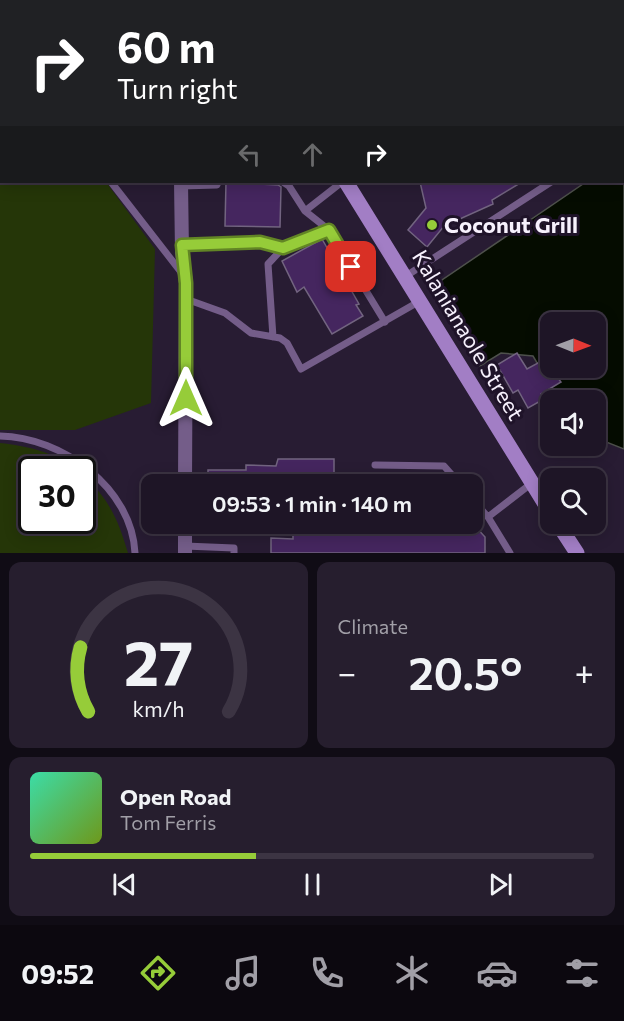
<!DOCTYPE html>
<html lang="en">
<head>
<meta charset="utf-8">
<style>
	body { margin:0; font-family:Commissioner,sans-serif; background:#261e2e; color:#f1f3f6; height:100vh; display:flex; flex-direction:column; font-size:22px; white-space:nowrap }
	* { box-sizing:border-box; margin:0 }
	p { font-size:20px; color:#a19fa7 }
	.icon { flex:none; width:33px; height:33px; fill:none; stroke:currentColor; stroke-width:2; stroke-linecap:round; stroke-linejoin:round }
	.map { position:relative; height:553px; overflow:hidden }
	.details { display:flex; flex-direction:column; gap:9px; padding:9px; background:#100c15; flex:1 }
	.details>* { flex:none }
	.hud { position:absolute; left:0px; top:0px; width:624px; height:183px; box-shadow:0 3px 15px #0003,0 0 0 2px #3c3443; background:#202124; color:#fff; overflow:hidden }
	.needle { width:39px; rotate:91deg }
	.controls { position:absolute; left:540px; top:312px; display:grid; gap:12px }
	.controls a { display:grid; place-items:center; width:66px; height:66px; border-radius:12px; background:#1e1526; box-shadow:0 3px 15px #0003,0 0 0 2px #3c3443; font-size:30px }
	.speed { position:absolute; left:18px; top:456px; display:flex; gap:12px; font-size:30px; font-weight:700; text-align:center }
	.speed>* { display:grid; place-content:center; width:78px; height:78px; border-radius:50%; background:#1e1526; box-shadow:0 3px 15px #0003,0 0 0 2px #3c3443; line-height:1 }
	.speed .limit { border:3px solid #111; border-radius:9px; background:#fff; color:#111 }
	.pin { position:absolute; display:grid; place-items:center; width:51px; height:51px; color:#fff; margin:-26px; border-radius:12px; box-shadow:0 3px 9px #0006 }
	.me { position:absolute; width:66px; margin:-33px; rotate:0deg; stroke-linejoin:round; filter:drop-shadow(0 0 4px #0008) }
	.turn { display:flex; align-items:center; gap:21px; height:126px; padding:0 18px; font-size:27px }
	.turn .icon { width:78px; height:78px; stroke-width:2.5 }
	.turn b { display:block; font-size:42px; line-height:51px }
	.lanes { display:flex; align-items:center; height:57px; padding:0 18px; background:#0003; justify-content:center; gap:30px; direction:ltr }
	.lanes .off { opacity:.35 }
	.big { font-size:45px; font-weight:600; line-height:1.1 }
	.details .widget { flex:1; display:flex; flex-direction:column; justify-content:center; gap:9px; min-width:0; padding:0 21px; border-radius:12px; background:#261e2e }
	.details .dial { align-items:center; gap:0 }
	.dial svg { height:156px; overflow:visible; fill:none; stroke:#3c3443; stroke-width:7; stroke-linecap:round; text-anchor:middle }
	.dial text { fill:#f1f3f6; stroke:none }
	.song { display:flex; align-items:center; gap:18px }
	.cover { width:72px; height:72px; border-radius:9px; background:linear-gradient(135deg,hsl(160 70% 55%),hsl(80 70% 35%)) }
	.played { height:6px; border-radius:3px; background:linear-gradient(90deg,#96cc39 40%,#3c3443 40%) }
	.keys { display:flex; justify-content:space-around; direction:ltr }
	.heat { display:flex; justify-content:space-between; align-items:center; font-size:33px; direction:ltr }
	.details .tiles { flex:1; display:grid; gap:9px; grid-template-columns:1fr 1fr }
	.widget:last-child { grid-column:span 2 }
	.trip { position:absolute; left:141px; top:474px; width:342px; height:60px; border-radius:12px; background:#1e1526; box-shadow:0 3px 15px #0003,0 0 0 2px #3c3443; font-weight:600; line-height:60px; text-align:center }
	.menu { display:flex; height:96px; justify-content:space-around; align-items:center; background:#0c080f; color:#a19fa7 }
	.menu .icon { width:42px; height:42px }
	.menu .current { color:#96cc39 }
	.menu b { font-size:27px; color:#f1f3f6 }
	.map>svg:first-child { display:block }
	.green { fill:#253608 }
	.water { fill:#050c00; stroke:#4e514c; stroke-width:1.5; fill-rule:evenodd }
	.building { fill:#45265f; stroke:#726480; stroke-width:1.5 }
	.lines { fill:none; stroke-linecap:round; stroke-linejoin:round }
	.lane { stroke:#745d89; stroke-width:7 }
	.street { stroke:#745d89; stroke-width:14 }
	.secondary { stroke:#a27ec5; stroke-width:15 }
	.route-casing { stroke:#628525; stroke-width:15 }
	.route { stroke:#96cc39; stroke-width:10 }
	.poi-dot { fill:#96cc39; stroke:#1f1329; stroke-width:2 }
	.labels { text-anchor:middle; stroke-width:6; stroke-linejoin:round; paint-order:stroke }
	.poi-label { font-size:22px; font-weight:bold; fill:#f7f1fd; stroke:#1f1329; text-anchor:start }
	.street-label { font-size:22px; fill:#f7f1fd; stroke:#1f1329 }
</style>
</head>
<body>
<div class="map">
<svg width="624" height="553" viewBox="0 0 624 553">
	<rect width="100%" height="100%" fill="#281c33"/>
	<!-- green -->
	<path class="green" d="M 0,47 L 2,182 L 106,182 L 155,249 L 151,403 L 75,430 L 0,430 Z
		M 0,443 C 27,446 54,452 76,469 L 32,470 L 32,520 L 82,520 L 83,475 C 109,499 118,519 128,553 L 0,553 Z"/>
	<!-- water -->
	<path class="water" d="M 624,155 L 624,449 L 596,438 L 596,400 L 559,400 L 533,356 L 501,353 L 480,366 L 439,298 L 442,280 L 586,182 L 622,182 ZM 550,322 L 596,322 L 596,368 L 550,368 Z"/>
	<!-- building -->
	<path class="building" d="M 226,182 L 260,182 L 260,184 L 278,185 L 281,187 L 280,227 L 225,226 Z
		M 420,182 L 522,182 L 492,200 L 493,204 L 444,226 L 427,247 L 408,230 L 426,208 Z
		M 322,239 L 359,304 L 356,305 L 363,316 L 332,334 L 304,287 L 297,292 L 282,261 Z
		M 517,353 L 527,369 L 547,358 L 550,368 L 561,382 L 541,394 L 544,399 L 528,408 L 518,390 L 513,393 L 497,365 Z
		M 278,459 L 334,459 L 334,484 L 245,482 L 245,484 L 208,484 L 208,470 L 246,470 L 246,465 L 276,466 Z
		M 293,524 L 334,524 L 334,528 L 367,529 L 368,524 L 473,524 L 485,537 L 485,553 L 271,553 L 271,538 L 293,539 Z"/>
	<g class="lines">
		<!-- lane -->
		<path class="lane" d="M 542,0 L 544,2
			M 141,2 L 143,0
			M 201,2 L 203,0
			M 498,2 L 500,0
			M 0,11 L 2,11
			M 0,41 L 2,42
			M 622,101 L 624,103
			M 622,133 L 624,132
			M 111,182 L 181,272
			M 283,182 L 289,186 L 305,211 L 342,182
			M 181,186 L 217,185 L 218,182
			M 305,211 L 329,230
			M 182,245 L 260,242 L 283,248
			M 406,276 L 551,182
			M 186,299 L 225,313 L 251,333 L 280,338 L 287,343 L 301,369 L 420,301
			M 273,337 L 268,264 L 283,248 L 329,230 L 385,322
			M 0,436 C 62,437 132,488 135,553
			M 375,465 L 444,466 L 460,484
			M 472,499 L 488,517 L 510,553
			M 488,517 L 532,483
			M 185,546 L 234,548 L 234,553"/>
		<!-- street -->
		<path class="street" d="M 181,182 L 182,252 L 186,283 L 185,484
			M 185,553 L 185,524"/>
		<!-- secondary -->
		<path class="secondary" d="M 227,0 L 228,2
			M 596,0 L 597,2
			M 622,25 L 624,26
			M 346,182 L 550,512
			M 558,524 L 577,553"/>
	</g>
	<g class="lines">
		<!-- route casing -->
		<g class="route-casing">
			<path id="route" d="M 186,398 L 186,283 L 182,245 L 260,242 L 283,248 L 329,230 L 351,267"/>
		</g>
		<!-- route -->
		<use href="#route" class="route"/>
	</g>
	<!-- markers -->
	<circle class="poi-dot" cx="432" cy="225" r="6"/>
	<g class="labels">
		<!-- poi labels -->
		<g class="poi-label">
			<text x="444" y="233">Coconut Grill</text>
		</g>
		<!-- street labels -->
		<g class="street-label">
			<text transform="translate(468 335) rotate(59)" y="8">Kalanianaole Street</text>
		</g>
	</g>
</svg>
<div class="controls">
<a><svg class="needle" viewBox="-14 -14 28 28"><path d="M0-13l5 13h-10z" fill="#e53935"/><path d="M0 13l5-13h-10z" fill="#a19fa7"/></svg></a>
<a><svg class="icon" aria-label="sound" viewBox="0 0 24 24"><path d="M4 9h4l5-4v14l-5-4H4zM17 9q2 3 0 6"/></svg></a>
<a><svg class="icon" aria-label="search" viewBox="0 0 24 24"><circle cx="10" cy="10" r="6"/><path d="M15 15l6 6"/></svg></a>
</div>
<div class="speed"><div class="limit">30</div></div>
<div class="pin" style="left:351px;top:267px;background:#d93025"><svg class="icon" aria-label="arrive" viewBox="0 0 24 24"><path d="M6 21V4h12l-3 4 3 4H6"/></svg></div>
<svg class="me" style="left:186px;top:398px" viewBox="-20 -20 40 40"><path d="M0-17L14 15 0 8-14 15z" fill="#96cc39" stroke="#fff" stroke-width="4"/></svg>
<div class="trip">09:53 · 1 min · 140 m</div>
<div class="hud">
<div class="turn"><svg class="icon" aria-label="right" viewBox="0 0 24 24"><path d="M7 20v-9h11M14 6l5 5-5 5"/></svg><div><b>60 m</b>Turn right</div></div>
<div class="lanes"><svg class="icon off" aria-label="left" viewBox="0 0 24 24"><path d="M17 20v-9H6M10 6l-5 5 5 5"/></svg><svg class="icon off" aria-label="ahead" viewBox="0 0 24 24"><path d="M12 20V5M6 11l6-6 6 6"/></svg><svg class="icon" aria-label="right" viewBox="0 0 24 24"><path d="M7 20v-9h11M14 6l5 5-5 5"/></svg></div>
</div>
</div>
<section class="details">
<div class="tiles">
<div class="widget dial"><svg viewBox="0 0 100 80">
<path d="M14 69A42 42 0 1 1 86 69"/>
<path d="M14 69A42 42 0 0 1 10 36" stroke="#96cc39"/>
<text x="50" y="56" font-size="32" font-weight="700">27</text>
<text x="50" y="72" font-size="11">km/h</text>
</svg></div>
<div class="widget"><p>Climate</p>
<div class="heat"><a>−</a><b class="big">20.5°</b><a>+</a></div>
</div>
<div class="widget">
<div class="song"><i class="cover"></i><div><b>Open Road</b><p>Tom Ferris</p></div></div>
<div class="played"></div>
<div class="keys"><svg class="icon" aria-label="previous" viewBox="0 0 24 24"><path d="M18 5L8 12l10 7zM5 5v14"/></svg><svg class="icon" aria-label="pause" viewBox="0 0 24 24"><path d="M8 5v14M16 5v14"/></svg><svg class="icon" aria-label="next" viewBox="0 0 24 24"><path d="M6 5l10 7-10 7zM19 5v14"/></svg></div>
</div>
</div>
</section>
<nav class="menu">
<b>09:52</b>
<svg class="icon current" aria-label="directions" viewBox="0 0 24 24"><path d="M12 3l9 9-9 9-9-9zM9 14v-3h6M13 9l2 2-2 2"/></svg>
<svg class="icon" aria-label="music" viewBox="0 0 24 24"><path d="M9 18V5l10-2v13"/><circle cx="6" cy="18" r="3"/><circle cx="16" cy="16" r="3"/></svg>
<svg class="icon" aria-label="phone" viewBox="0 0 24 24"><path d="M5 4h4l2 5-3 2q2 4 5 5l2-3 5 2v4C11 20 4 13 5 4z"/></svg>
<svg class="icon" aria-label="climate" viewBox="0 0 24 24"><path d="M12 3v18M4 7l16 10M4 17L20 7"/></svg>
<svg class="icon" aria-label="car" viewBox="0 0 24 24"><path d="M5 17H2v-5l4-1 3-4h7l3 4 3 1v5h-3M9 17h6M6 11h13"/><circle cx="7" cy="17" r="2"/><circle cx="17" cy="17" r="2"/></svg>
<svg class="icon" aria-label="filters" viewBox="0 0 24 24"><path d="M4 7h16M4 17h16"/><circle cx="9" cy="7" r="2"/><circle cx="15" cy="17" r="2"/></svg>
</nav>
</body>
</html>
